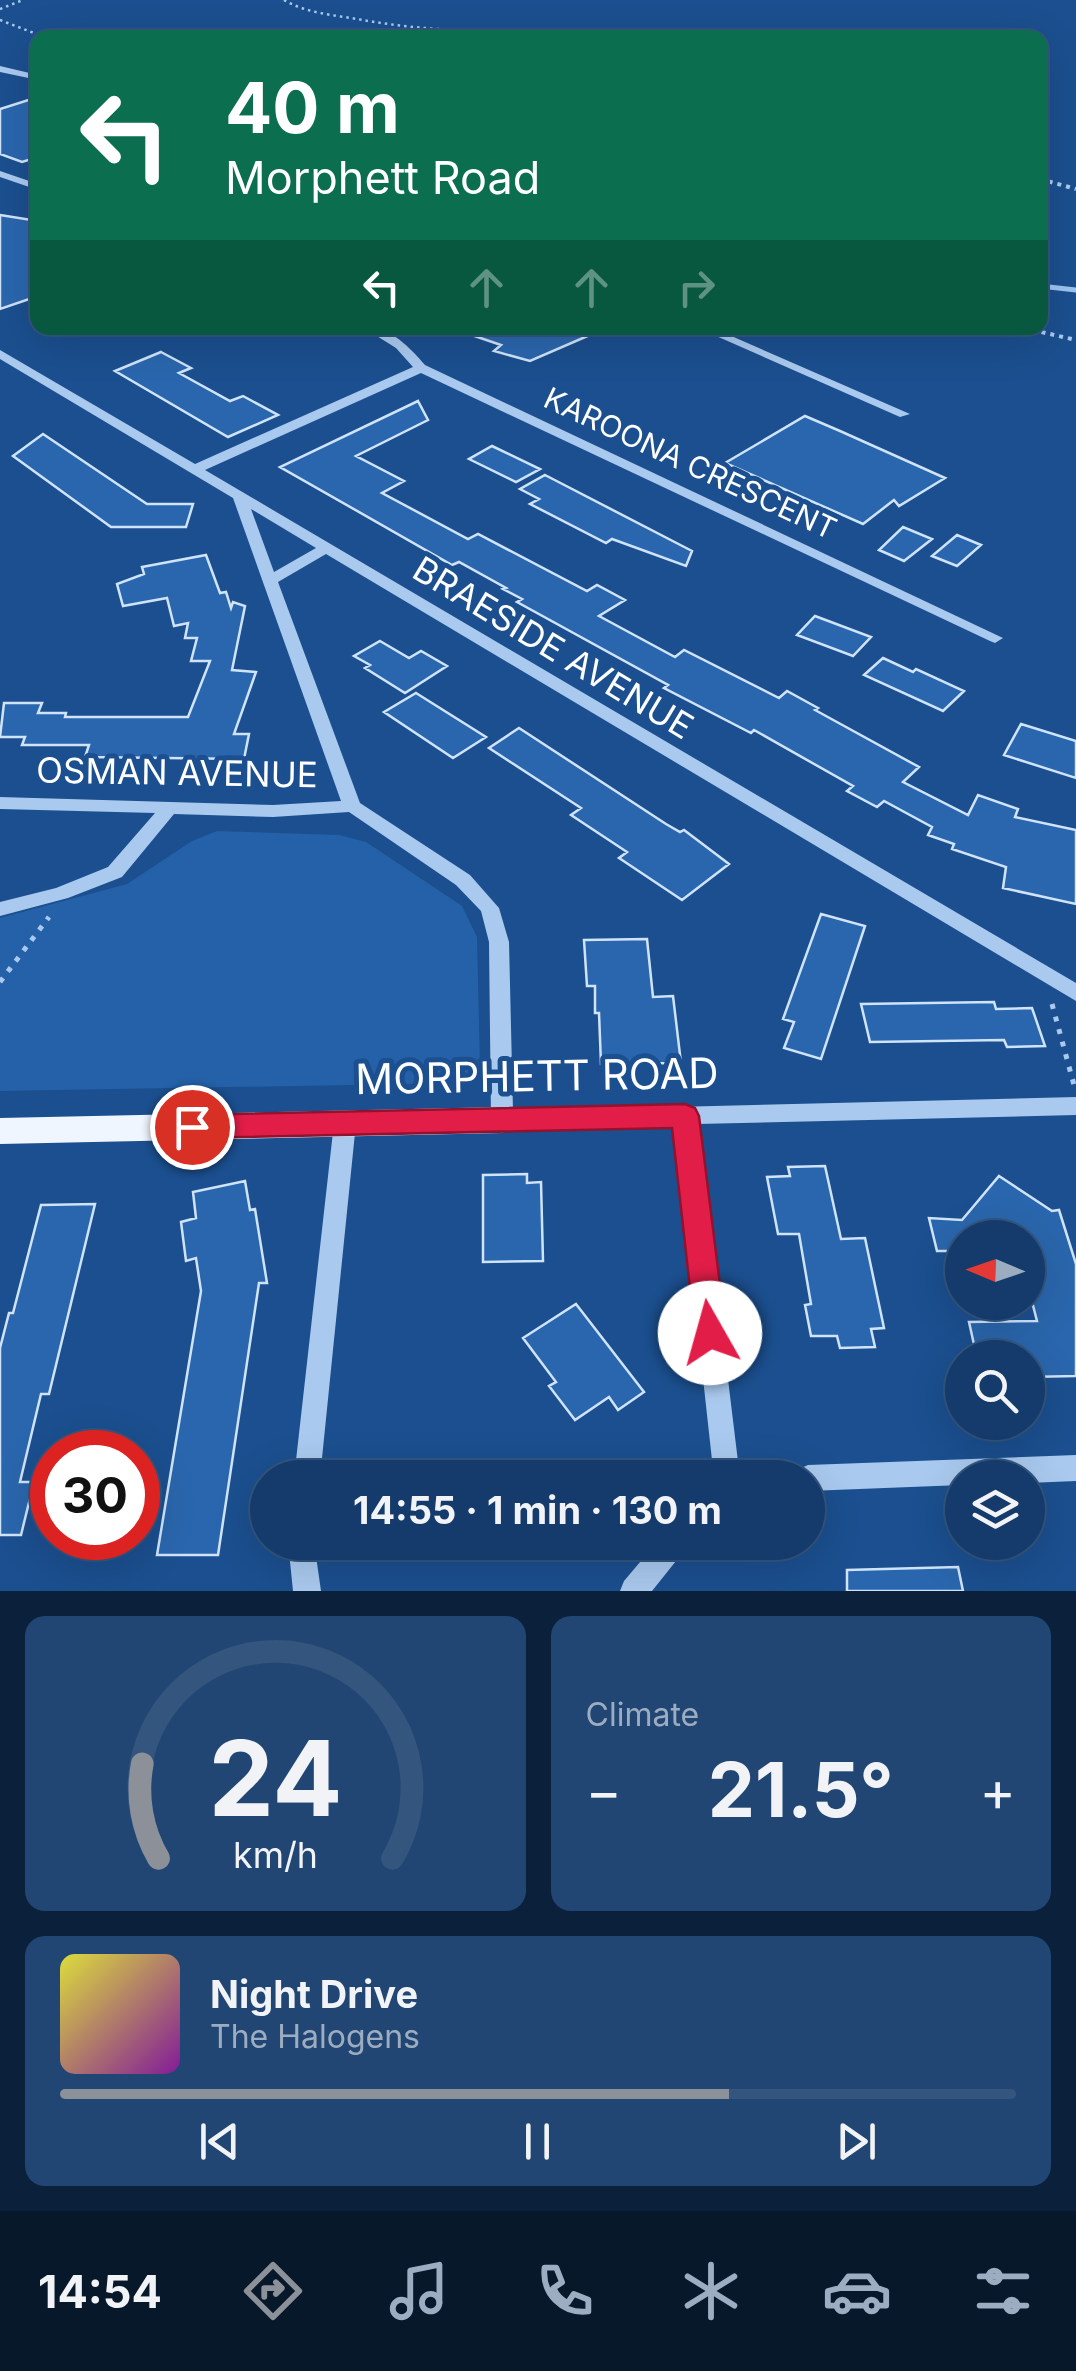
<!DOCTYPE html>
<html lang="en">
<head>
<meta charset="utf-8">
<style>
	body { margin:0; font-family:Inter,sans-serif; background:#214673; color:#f1f3f6; height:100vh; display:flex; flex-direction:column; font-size:38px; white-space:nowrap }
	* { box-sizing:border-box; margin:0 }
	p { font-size:32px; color:#9dadc1 }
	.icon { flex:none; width:55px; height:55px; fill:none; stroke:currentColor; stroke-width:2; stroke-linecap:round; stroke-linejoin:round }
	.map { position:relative; height:1591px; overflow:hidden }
	.panel { display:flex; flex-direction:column; gap:25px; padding:25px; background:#0b203b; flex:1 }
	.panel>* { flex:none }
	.hud { position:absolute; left:30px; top:30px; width:1018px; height:305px; border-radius:20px; box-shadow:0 10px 40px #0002,0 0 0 2px #33557e; background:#0b6e4f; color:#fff; overflow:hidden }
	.needle { width:65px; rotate:272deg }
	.fabs { position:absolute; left:945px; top:1220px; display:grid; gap:20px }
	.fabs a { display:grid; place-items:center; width:100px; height:100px; border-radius:50%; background:#143b6b; box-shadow:0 10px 40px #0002,0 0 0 2px #33557e; font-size:50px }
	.speed { position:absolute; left:30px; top:1430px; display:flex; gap:20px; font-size:50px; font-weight:700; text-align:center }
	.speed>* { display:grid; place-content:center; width:130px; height:130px; border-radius:50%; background:#143b6b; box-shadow:0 10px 40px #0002,0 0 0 2px #33557e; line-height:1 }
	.speed .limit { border:15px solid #d22; background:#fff; color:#111 }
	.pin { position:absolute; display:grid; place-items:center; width:85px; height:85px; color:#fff; margin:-42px; border:5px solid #fff; border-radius:50%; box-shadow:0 2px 10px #0007 }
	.me { position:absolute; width:110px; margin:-55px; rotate:353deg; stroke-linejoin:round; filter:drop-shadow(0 0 8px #0008) }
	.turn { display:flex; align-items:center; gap:35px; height:210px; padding:0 30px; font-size:45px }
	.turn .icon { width:130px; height:130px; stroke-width:2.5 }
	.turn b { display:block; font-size:70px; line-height:85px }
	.lanes { display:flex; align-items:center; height:95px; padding:0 30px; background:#0003; justify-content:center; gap:50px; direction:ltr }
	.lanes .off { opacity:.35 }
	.big { font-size:75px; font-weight:700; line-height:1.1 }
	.panel .card { flex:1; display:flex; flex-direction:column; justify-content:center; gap:15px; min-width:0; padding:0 35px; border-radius:20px; background:#214673 }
	.panel .dial { align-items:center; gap:0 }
	.dial svg { height:260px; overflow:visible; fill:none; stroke:#33557e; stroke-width:7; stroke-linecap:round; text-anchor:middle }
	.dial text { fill:#f1f3f6; stroke:none }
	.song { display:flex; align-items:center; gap:30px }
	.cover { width:120px; height:120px; border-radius:15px; background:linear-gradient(135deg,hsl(60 70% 55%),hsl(290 70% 35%)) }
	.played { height:10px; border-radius:5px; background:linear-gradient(90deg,#8c9099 70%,#33557e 70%) }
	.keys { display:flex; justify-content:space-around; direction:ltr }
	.heat { display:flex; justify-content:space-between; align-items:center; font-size:55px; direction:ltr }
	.panel .tiles { flex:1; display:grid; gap:25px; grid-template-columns:1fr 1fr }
	.card:last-child { grid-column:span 2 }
	.trip { position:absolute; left:250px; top:1460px; width:575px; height:100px; border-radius:50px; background:#143b6b; box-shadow:0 10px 40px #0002,0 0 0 2px #33557e; font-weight:700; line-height:100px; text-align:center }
	.tabs { display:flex; height:160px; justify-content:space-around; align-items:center; background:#08182b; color:#9dadc1 }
	.tabs .icon { width:70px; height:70px }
	.tabs .on { color:#8c9099 }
	.tabs b { font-size:45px; color:#f1f3f6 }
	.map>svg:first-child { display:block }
	.green { fill:#2461a8 }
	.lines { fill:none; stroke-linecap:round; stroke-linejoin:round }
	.stream { stroke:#9cc4f0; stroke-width:5 }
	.building { fill:#2a66ad; stroke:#cfe3fa; stroke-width:2.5 }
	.path-far2 { stroke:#a9c9ee; stroke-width:2.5; stroke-dasharray:2.5 4; stroke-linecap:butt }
	.path-far1 { stroke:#a9c9ee; stroke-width:4; stroke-dasharray:4 5; stroke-linecap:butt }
	.path { stroke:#a9c9ee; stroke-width:5; stroke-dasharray:5 8; stroke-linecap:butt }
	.minor { fill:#a9c9ee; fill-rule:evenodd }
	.major { fill:#f0f6ff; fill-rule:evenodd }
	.route { fill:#e11d48; stroke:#92132f; stroke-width:2.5 }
	.labels { text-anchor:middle; stroke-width:10; stroke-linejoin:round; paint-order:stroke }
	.far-street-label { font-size:30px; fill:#fff; stroke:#1b4f8f }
	.street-label { font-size:35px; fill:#fff; stroke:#1b4f8f }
	.near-street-label { font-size:42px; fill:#fff; stroke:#1b4f8f }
</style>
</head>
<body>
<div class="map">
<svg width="1076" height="1591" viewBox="0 0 1076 1591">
	<rect width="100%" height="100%" fill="#1b4f8f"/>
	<!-- green -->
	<path class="green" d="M 217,831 L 339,835 L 366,842 L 462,906 L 477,937 L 480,1067 L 466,1083 L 0,1091 L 0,918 L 127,884 L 192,841 Z"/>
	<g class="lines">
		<!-- stream -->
		<path class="stream" d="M 1040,286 L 1076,290"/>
	</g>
	<!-- building -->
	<path class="building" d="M 38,97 L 38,157 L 22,162 L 0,154 L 0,109 Z
		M 0,215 L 38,221 L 38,296 L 0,309 Z
		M 460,328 L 606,328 L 530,361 L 494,351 L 501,345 L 460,331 Z
		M 161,352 L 191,368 L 179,373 L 230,401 L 243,396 L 278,415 L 228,437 L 115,371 Z
		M 418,401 L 428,420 L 356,456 L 404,481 L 382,493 L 468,539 L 478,534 L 587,591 L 597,585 L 625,600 L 599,616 L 675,657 L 684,650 L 779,698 L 787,691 L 818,708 L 815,710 L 919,767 L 903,782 L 968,815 L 978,795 L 1018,809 L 1015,817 L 1076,830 L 1076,904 L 1003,888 L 1006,867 L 952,849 L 954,844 L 928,835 L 932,827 L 884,801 L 877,807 L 847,791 L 853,786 L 754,730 L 751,733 L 664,688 L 668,685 L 517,602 L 522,599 L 503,589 L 506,588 L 459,562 L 452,565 L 280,467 Z
		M 805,416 L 840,431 L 945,478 L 899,506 L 894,500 L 863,524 L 725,463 Z
		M 43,434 L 147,504 L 193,504 L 186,527 L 111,527 L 13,456 Z
		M 492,446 L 540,469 L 516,482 L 469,459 Z
		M 545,475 L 692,551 L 686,566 L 612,539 L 606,543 L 530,504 L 539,499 L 520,489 Z
		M 903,527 L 932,539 L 904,561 L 879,550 Z
		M 957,535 L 981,545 L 957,566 L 932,556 Z
		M 206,555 L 220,593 L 226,592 L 231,608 L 233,602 L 245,606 L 232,670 L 256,672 L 234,734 L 249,734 L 244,759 L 85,757 L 89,745 L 22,745 L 25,737 L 0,737 L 4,703 L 42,703 L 38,713 L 66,713 L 65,717 L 188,717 L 210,661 L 191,661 L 197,638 L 185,638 L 188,623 L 174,626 L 167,598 L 123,606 L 117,584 L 144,574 L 142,567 Z
		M 815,616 L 871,637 L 853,656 L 797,635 Z
		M 380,641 L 409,658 L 421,651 L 447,666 L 405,693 L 365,668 L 370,665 L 354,656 Z
		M 883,658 L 913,672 L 916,669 L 964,691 L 943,711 L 864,675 Z
		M 416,693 L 486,737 L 453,758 L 384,712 Z
		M 1021,724 L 1076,741 L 1076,778 L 1004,755 Z
		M 519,728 L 666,824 L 680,832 L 684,830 L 729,864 L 682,900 L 619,858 L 627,852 L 571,815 L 581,808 L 489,748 Z
		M 821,914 L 865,926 L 821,1059 L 784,1048 L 794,1022 L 783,1019 Z
		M 647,939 L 653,997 L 673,996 L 681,1063 L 601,1064 L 599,1013 L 595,1013 L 595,986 L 587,986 L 584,940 Z
		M 994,1002 L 996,1009 L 1032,1008 L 1045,1046 L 1007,1047 L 1004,1040 L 870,1042 L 861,1004 Z
		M 825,1166 L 841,1239 L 865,1238 L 884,1328 L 871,1329 L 875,1347 L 840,1348 L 837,1336 L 811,1336 L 805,1305 L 811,1304 L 799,1234 L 778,1234 L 767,1177 L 790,1176 L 788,1167 Z
		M 527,1174 L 527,1183 L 541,1182 L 543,1261 L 483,1262 L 483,1175 Z
		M 999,1176 L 1052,1211 L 1059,1210 L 1076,1264 L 1076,1376 L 1028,1377 L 1028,1358 L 977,1358 L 969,1322 L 1037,1321 L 1028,1286 L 1028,1238 L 962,1238 L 962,1251 L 937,1251 L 929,1218 L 962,1220 Z
		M 245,1181 L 250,1210 L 255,1209 L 267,1283 L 259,1283 L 218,1555 L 157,1555 L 201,1291 L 196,1258 L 186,1261 L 181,1222 L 196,1218 L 193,1192 Z
		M 95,1204 L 49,1394 L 41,1394 L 20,1482 L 34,1482 L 21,1535 L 0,1535 L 0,1348 L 9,1313 L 13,1313 L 41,1205 Z
		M 576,1304 L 644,1392 L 618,1410 L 609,1397 L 575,1420 L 549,1386 L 556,1382 L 523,1338 Z
		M 958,1567 L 963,1591 L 847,1591 L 847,1570 Z"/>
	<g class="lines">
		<!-- path-far2 -->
		<path class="path-far2" d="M 284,0 C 306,13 333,15 357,19 C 481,42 606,25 730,38
			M 0,9 L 23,0
			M 0,20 L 47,38"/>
		<!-- path-far1 -->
		<path class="path-far1" d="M 1040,179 L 1076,189
			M 1024,328 L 1076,340"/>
		<!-- path -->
		<path class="path" d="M 0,982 L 49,917
			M 1052,1004 L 1074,1085"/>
		<!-- minor -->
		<path class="minor" d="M 0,66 L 38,75 L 38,80 L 0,72 Z
			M 0,171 L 38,184 L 38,190 L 0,177 Z
			M 364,328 C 390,326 409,347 425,365 L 1003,638 L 995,643 L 990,641 L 421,373 L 205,470 L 1076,983 L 1076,1001 L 326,554 L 278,582 L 360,803 L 470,875 L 499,908 L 509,942 L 513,1111 L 1076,1097 L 1076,1115 L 697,1124 L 740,1478 L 714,1478 L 675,1125 L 502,1129 L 494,1126 L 491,1120 L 489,942 L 481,911 L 456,885 L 349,812 L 273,817 L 174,814 L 122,877 L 68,898 L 0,916 L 0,902 L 56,888 L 108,867 L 155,813 L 0,809 L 0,797 L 273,805 L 341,801 L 233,498 L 0,359 L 0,350 L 195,464 L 413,367 L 396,348 ZM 251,509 L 316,548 L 274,572 Z
			M 698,328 L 713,328 L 910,414 L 900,417 Z
			M 345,1114 L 353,1117 L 356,1123 L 320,1478 L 294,1478 L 334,1123 L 337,1117 Z
			M 1076,1455 L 1076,1481 L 1028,1483 L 1028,1478 L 962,1478 L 962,1485 L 808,1491 L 808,1478 L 795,1478 L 799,1469 L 808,1465 Z
			M 288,1542 L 314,1542 L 321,1591 L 293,1591 Z
			M 657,1542 L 688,1542 L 684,1551 L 652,1591 L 620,1591 L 624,1581 Z"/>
		<!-- major -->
		<path class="major" d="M 502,1107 L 513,1111 L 517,1120 L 513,1129 L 502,1133 L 0,1144 L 0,1118 Z"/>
	</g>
	<!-- route -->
	<path class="route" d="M 685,1104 L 695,1108 L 699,1116 L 726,1333 L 721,1343 L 710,1347 L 699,1343 L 695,1333 L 672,1128 L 192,1138 L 182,1135 L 178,1127 L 182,1119 L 192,1115 Z"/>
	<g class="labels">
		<!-- far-street labels -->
		<g class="far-street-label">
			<text transform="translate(690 464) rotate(25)" y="10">KAROONA CRESCENT</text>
		</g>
		<!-- street labels -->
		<g class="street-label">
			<text transform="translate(553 648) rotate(31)" y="12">BRAESIDE AVENUE</text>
			<text transform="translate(177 773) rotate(1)" y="12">OSMAN AVENUE</text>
		</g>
		<!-- near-street labels -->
		<g class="near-street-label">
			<text transform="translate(537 1076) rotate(-1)" y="15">MORPHETT ROAD</text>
		</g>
	</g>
</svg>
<div class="fabs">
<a><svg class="needle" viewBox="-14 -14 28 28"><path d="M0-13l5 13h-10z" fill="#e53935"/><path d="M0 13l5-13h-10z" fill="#9dadc1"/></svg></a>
<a><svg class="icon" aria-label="search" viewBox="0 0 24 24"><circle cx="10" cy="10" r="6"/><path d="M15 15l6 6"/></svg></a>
<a><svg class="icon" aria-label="layers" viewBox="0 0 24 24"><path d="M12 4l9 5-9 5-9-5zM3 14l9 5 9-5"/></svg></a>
</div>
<div class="speed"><div class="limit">30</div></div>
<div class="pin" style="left:192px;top:1127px;background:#d93025"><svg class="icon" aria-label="arrive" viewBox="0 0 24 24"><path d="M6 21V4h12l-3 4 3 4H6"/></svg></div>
<svg class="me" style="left:710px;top:1333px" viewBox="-20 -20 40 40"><circle r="19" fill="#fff"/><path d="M0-13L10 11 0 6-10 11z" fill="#e11d48"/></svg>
<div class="trip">14:55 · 1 min · 130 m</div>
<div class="hud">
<div class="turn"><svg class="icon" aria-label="left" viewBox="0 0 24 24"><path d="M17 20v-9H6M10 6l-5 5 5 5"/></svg><div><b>40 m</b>Morphett Road</div></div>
<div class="lanes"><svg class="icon" aria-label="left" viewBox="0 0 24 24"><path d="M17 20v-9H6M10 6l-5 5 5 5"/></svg><svg class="icon off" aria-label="ahead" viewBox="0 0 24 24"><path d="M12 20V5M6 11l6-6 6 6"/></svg><svg class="icon off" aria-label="ahead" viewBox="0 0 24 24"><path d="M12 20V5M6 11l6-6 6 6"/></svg><svg class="icon off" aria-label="right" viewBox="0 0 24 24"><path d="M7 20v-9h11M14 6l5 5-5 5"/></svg></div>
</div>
</div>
<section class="panel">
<div class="tiles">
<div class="card dial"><svg viewBox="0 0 100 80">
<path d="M14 69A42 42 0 1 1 86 69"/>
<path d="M14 69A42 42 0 0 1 9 40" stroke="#8c9099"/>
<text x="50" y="56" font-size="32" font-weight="700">24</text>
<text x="50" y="72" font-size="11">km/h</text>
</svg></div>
<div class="card"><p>Climate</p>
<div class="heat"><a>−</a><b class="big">21.5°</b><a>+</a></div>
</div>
<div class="card">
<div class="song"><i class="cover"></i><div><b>Night Drive</b><p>The Halogens</p></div></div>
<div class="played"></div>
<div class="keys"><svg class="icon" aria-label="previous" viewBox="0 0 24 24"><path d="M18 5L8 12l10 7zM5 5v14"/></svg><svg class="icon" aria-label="pause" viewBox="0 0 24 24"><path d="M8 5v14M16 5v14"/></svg><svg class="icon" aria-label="next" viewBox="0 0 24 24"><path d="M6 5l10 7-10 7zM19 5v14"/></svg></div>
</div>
</div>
</section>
<nav class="tabs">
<b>14:54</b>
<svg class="icon on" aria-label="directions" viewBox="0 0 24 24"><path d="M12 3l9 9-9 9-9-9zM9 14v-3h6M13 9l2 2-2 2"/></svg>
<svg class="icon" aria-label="music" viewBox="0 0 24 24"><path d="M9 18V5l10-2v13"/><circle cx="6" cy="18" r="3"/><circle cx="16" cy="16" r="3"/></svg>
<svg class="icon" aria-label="phone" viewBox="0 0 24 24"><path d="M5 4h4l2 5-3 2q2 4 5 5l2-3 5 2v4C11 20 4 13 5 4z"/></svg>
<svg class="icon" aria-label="climate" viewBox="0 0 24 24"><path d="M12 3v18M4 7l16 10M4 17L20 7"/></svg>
<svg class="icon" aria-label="car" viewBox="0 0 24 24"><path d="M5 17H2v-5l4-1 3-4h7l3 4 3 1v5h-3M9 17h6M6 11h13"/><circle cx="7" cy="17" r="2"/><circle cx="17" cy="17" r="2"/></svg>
<svg class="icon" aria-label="filters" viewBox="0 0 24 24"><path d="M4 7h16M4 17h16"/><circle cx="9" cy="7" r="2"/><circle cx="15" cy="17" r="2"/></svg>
</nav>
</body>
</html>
